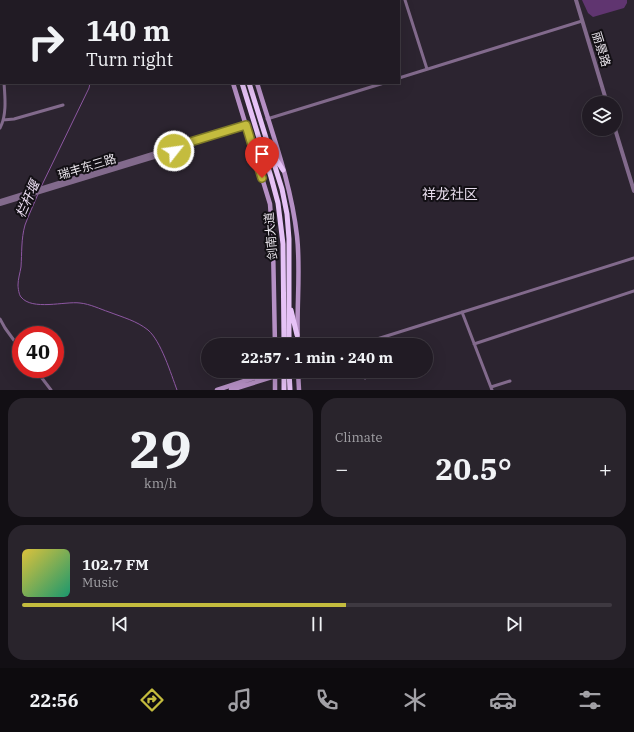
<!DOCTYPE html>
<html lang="en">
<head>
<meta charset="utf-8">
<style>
	body { margin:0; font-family:"IBM Plex Serif","Noto Sans SC",serif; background:#29242c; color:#f1f3f6; height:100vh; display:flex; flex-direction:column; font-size:15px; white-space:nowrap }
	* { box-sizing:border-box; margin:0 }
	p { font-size:13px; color:#a2a1a6 }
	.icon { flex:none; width:22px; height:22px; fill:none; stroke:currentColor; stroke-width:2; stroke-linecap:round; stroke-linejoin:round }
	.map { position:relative; height:390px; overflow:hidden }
	.drawer { display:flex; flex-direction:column; gap:8px; padding:8px; background:#120f14; flex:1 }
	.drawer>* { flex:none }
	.banner { position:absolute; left:0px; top:0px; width:400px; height:84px; box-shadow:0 4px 16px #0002,0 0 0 1px #3e3941; background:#211b24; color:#f1f3f6; overflow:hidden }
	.tools { position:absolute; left:582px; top:96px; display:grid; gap:8px }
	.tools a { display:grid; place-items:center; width:40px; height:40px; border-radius:50%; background:#211b24; box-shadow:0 4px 16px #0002,0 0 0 1px #3e3941; font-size:20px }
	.speed { position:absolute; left:12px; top:326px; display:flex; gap:8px; font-size:20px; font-weight:700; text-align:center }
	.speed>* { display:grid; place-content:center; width:52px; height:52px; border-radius:50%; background:#211b24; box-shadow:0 4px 16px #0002,0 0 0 1px #3e3941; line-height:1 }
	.speed .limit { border:6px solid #d22; background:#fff; color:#111 }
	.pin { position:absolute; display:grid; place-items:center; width:34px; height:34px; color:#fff; margin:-41px -17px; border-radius:50% 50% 50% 0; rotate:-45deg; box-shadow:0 0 4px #0007 }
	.pin .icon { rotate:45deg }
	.me { position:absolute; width:44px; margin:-22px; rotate:60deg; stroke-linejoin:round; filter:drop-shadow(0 0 3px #0008) }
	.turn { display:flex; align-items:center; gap:14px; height:84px; padding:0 20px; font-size:18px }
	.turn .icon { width:52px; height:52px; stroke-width:2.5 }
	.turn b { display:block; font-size:28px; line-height:34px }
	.big { font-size:30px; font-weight:700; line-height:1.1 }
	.drawer .widget { flex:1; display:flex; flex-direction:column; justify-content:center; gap:6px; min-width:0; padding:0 14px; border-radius:16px; background:#29242c }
	.drawer .dial { align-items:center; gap:0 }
	.dial b { font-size:52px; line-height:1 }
	.song { display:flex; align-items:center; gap:12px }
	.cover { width:48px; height:48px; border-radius:6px; background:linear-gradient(135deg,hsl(50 70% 55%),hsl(160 70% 35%)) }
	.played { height:4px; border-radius:2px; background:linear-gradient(90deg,#c4bc3e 55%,#3e3941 55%) }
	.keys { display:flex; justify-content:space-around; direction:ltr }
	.heat { display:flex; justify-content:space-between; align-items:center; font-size:22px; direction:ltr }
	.drawer .tiles { flex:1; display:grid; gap:8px; grid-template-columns:1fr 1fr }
	.widget:last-child { grid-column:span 2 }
	.trip { position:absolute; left:201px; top:338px; width:232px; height:40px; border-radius:20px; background:#211b24; box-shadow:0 4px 16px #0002,0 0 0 1px #3e3941; font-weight:700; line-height:40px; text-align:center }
	.tabs { display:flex; height:64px; justify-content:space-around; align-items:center; background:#0d0b0e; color:#a2a1a6 }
	.tabs .icon { width:28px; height:28px }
	.tabs .selected { color:#c4bc3e }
	.tabs b { font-size:18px; color:#f1f3f6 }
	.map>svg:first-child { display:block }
	.green { fill:#603570 }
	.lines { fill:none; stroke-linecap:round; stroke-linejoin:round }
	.stream { stroke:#8d57a2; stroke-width:1 }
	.minor { stroke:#826a8c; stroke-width:3 }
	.tertiary { stroke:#826a8c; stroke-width:4 }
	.secondary { stroke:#b690c5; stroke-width:4.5 }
	.trunk { stroke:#e6c2f6; stroke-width:5 }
	.route-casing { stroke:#7f7a28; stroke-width:10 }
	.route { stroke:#c4bc3e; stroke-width:7 }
	.labels { text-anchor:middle; stroke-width:4; stroke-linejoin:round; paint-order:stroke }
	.street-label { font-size:12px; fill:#eae5ec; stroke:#120f14 }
	.water-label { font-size:13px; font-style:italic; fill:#eddff3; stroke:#120f14 }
	.quarter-label { font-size:14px; fill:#e7dcec; stroke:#120f14 }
</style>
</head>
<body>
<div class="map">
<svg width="634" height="390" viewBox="0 0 634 390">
	<rect width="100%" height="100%" fill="#2c2430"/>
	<!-- green -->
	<path class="green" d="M 582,0 L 627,0 L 627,3 L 624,8 L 593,17 L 588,13 Z"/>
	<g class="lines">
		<!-- stream -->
		<path class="stream" d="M 101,1 L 101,0
			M 41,187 L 89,88 L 90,83
			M 38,194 C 34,204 29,214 25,225 C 21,239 22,253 21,267 C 20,273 18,279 18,285 C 18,288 19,295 21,297 C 32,311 65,301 80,303 C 90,304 100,309 109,312 C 122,317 137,321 148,330 C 161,341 171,374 177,390"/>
		<!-- minor -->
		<path class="minor" d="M 405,0 L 427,69
			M 161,1 L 164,0
			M 0,51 L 1,51
			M 0,66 L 1,70
			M 399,78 L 582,21
			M 267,119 L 384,83
			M 3,120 L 14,119 L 63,105
			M 0,128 C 7,115 5,97 4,83
			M 462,312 L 492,390
			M 0,319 L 5,328 L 21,350
			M 474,344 L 634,291
			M 358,345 L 634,258
			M 35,369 L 51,390
			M 362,371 L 365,378
			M 491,387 L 510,381"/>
		<!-- tertiary -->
		<path class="tertiary" d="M 576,0 L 607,103
			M 615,129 L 634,191
			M 0,201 L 246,125
			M 0,204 L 174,151 L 177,146"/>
		<!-- secondary -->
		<path class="secondary" d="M 207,0 L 208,1
			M 231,0 L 231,1
			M 233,83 L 270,204 L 273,245 L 275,345
			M 257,83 C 272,133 291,183 297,236 C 301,272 296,309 298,345
			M 298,371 L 299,390
			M 275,375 L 275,390
			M 217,390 L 275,371
			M 231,390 L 275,376"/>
		<!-- trunk -->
		<path class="trunk" d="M 216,0 L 216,1
			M 222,0 L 223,1
			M 242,83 L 271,177 L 278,203 L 283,244 L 284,345
			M 249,83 L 271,154 L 282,189 L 287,214 L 289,239 L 289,345
			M 275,155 L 276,159 L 283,170
			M 291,310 L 297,335
			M 284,371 L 284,390
			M 289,371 L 290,390"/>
	</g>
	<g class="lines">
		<!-- route casing -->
		<g class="route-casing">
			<path id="route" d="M 174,151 L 177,146 L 246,125 L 262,178"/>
		</g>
		<!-- route -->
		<use href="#route" class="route"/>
	</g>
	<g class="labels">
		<!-- street labels -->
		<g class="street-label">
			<text transform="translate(601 49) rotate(73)" y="4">丽景路</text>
			<text transform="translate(87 167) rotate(-17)" y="4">瑞丰东三路</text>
			<text transform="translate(271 236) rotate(-95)" y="4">剑南大道</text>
		</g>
		<!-- water labels -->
		<g class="water-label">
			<text transform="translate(27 199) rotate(-66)" y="5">栏杆堰</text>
		</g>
		<!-- quarter labels -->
		<g class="quarter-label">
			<text x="450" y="199">祥龙社区</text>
		</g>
	</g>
</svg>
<div class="tools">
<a><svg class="icon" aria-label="layers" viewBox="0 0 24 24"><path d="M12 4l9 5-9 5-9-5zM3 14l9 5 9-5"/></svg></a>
</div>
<div class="speed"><div class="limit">40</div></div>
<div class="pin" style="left:262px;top:178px;background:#d93025"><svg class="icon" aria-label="arrive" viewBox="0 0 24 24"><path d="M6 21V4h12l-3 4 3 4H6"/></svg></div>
<svg class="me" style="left:174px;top:151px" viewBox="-20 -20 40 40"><circle r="17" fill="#c4bc3e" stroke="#fff" stroke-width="3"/><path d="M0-11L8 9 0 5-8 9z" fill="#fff"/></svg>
<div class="trip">22:57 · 1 min · 240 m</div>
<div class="banner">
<div class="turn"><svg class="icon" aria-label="right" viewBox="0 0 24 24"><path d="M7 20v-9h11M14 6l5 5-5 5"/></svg><div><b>140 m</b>Turn right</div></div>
</div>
</div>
<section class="drawer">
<div class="tiles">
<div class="widget dial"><b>29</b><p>km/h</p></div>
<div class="widget"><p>Climate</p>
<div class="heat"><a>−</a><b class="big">20.5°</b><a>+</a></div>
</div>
<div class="widget">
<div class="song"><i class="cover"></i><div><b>102.7 FM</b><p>Music</p></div></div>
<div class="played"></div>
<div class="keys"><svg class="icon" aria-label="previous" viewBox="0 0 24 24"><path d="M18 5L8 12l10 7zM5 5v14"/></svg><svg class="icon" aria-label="pause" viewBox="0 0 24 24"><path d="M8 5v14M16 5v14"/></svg><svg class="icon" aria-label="next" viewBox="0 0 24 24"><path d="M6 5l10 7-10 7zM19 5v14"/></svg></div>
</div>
</div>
</section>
<nav class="tabs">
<b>22:56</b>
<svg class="icon selected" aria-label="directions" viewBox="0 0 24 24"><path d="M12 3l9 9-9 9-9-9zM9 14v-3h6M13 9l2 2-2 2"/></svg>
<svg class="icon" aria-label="music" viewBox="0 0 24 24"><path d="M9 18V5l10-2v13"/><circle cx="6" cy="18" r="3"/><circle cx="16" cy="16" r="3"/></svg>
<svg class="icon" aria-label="phone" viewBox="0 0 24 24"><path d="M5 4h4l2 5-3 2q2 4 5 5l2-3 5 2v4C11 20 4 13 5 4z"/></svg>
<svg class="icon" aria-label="climate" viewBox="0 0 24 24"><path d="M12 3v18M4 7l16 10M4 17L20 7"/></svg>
<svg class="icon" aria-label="car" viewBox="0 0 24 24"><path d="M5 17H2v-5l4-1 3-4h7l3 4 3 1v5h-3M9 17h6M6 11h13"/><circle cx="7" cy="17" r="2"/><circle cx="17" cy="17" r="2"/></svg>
<svg class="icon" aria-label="filters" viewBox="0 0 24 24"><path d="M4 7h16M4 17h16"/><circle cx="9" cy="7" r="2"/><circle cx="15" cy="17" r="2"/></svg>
</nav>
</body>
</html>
